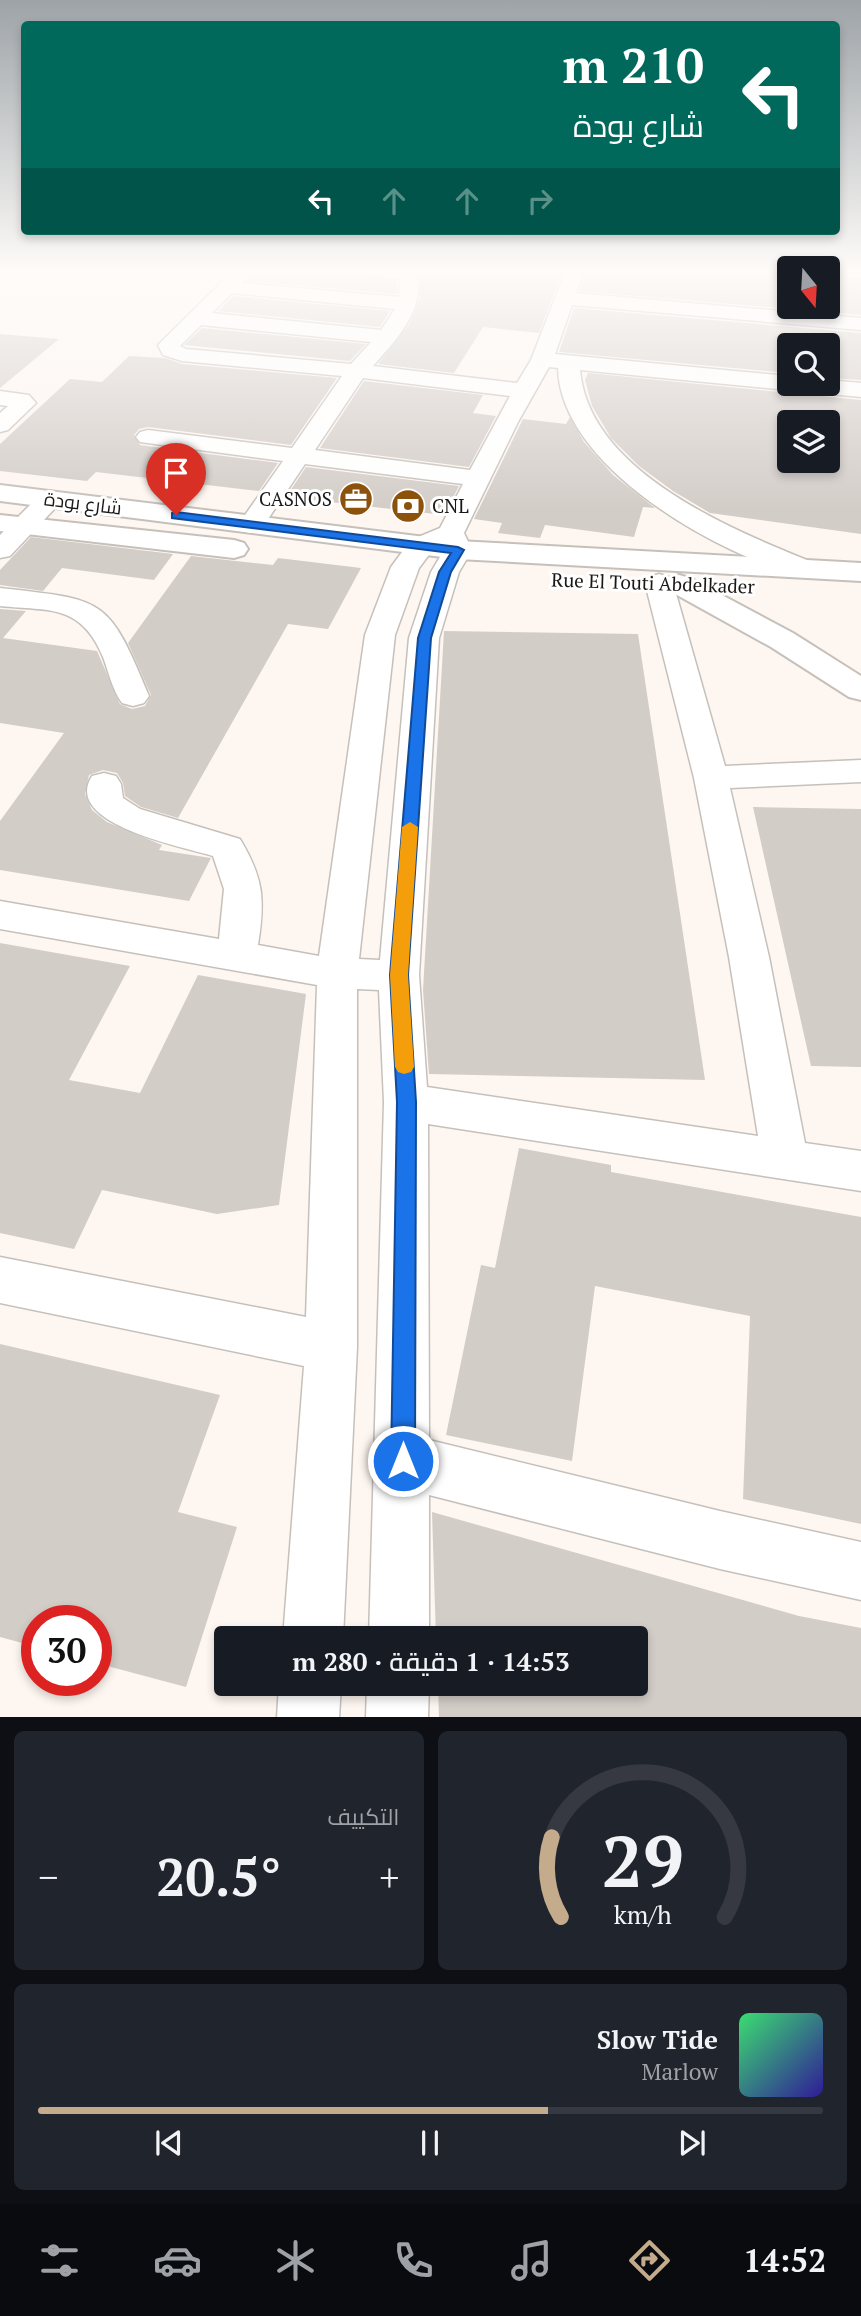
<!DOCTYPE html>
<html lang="ar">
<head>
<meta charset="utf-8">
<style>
	body { margin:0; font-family:"PT Serif",Cairo,serif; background:#20242c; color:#f1f3f6; direction:rtl; height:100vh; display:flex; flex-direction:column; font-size:26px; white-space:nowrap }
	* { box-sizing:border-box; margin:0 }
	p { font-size:23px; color:#9ea1a6 }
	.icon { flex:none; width:38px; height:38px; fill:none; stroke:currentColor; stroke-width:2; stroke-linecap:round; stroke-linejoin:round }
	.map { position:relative; height:1717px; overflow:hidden; direction:ltr }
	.sheet { display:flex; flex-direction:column; gap:14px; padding:14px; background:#0d0f14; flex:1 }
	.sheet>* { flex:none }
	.hud { position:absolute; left:21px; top:21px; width:819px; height:214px; border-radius:7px; box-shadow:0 4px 10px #0003; direction:rtl; background:#00695c; color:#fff; overflow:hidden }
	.needle { width:46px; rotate:162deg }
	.fabs { position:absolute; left:777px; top:256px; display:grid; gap:14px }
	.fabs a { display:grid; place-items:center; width:63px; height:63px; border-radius:7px; background:#171b24; box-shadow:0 4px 10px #0003; font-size:35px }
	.speed { position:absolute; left:21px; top:1605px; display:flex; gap:14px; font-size:35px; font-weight:700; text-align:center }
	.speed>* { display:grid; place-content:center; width:91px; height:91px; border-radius:50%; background:#171b24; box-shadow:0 4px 10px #0003; line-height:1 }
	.speed .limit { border:10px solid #d22; background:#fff; color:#111 }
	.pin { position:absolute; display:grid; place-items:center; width:60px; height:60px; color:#fff; margin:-72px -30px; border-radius:50% 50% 50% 0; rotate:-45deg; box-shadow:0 0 7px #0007 }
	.pin .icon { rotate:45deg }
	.me { position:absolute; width:77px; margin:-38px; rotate:0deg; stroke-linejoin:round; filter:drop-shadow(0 0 5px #0008) }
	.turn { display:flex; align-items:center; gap:24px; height:147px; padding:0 21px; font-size:32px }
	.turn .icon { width:91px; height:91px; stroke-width:2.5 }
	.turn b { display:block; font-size:49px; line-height:60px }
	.lanes { display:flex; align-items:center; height:66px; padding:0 21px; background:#0003; justify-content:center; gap:35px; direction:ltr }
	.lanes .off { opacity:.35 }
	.big { font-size:52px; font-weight:600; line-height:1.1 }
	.sheet .widget { flex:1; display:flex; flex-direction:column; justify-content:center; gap:10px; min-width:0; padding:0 24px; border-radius:10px; background:#20242c }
	.sheet .dial { align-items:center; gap:0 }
	.dial svg { height:182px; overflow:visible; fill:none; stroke:#363941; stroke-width:7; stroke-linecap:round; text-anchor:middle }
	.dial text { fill:#f1f3f6; stroke:none }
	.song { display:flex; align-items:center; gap:21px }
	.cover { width:84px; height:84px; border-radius:10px; background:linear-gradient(135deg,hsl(140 70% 55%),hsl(250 70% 35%)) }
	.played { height:7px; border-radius:4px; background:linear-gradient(90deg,#c4ab8c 65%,#363941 65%) }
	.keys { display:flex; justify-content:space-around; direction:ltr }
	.heat { display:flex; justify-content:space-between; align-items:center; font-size:38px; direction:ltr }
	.sheet .tiles { flex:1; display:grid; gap:14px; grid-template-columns:1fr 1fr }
	.widget:last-child { grid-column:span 2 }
	.trip { position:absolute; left:214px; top:1626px; width:434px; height:70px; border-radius:7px; background:#171b24; box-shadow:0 4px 10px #0003; font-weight:600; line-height:70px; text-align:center; direction:rtl }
	.dock { display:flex; height:112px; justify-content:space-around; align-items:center; background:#090b0e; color:#9ea1a6 }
	.dock .icon { width:49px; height:49px }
	.dock .selected { color:#c4ab8c }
	.dock b { font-size:32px; color:#f1f3f6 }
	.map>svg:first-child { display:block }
	.building { fill:#d3cdc8; fill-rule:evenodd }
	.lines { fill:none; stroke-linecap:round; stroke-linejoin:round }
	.minor-casing { stroke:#c6c0bb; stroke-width:3 }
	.tertiary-casing { stroke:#c6c0bb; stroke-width:4 }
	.minor { fill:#fff; fill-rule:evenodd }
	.tertiary { fill:#fff; fill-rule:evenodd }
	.route { fill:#1a73e8; stroke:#114b97; stroke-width:2 }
	.slow { fill:#f59e0b }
	.labels { text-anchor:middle; stroke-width:6; stroke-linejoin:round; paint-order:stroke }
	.far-poi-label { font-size:19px; fill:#1a1817; stroke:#fff; text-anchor:end }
	.far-street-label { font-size:19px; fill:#1a1817; stroke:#fff }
</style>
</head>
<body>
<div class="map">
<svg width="861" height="1718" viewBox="0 0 861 1718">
	<rect width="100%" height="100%" fill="#fdf6f1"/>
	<!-- building -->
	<path class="building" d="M 258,270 L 308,270 L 397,280 L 397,294 L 247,281 Z
		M 427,270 L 563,270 L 539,333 L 483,327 L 454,373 L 378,364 L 410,323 L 420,298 L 420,279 Z
		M 586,270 L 789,270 L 789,306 L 828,306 L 828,270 L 848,272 L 848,277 L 861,278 L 861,315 L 580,291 Z
		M 233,296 L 390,311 L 380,327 L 218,311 Z
		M 574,308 L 861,333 L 861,380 L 828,378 L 828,345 L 789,345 L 789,373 L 559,352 Z
		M 202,328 L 366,344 L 350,361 L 184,345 Z
		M 0,334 L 59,339 L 0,388 Z
		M 129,356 L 165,358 L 182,364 L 337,378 L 291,445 L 148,427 L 139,429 L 134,435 L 140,445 L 278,463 L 259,491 L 96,472 L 87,481 L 0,471 L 0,444 L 70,379 L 102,382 Z
		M 588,373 L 861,400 L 861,534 L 710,513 L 673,491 L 639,466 L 611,438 L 592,406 L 585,380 ZM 789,422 L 828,422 L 828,460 L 789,460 Z
		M 364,381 L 483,395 L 473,413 L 496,416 L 469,467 L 320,448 Z
		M 570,417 L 584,442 L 613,475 L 655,508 L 643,507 L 634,537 L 545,525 L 540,538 L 498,533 L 502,523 L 474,519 L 523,419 L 566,424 Z
		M 306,467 L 459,486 L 444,515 L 286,497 Z
		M 31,537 L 173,554 L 154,580 L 62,568 L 43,591 L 0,585 L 0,570 Z
		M 191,556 L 273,565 L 278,558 L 361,568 L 328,629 L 288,624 L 178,818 L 141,807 L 125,796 L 123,783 L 117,773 L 103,770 L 89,775 L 85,794 L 92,810 L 107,822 L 162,845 L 159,850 L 211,858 L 189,901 L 0,870 L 0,821 L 64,733 L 0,723 L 0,609 L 26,611 L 3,638 L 97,651 L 120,704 L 132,709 L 145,706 L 151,695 L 128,643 Z
		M 444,631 L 638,634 L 705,1080 L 429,1074 L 423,990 Z
		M 753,807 L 861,809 L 861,1067 L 811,1066 Z
		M 0,943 L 130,966 L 69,1080 L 140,1093 L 198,975 L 306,994 L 279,1205 L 217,1214 L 102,1190 L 74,1249 L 0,1233 Z
		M 519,1148 L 611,1165 L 611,1172 L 861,1217 L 861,1524 L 743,1499 L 750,1316 L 595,1286 L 572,1461 L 446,1435 L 481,1265 L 495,1268 Z
		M 0,1344 L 220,1395 L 178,1512 L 237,1527 L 186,1687 L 96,1663 L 96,1620 L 37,1620 L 37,1647 L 0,1637 Z
		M 432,1512 L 799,1616 L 861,1628 L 861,1718 L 439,1718 L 438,1684 L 635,1684 L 635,1638 L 436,1638 Z"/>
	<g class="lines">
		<!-- minor casing -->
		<g class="minor-casing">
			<path id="minor" d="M 234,270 L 253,270 L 242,283 L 399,297 L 400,278 L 365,276 L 356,270 L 416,270 C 427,308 397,339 373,366 L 517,383 L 531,360 L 566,270 L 584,270 L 576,293 L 861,318 L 861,330 L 572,305 L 555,354 L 789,376 L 789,383 L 828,383 L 828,380 L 861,383 L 861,397 L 580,370 C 589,473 735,531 817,564 L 821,570 L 817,576 L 807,578 C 722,557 560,468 558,368 L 549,367 L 518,422 L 464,533 L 472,550 L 459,572 L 439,638 L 419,975 L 427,1087 L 758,1136 L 729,957 L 694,778 L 645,583 L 649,577 L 659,574 L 669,577 L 673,583 L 725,766 L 861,760 L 861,782 L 730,788 L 769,957 L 805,1143 L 861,1151 L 861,1191 L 428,1124 L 429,1440 L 720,1511 L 861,1542 L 861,1600 L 720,1569 L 429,1495 L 429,1638 L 369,1638 L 384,1102 L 379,990 L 357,989 L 357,1347 L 343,1638 L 283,1638 L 304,1366 L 0,1303 L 0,1257 L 306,1317 L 317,985 L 0,929 L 0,901 L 219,939 L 224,889 L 213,856 C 184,847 61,824 92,776 L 104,773 L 116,776 L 121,784 L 123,798 L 140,809 L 240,839 C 264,879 265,900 258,945 L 319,956 L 365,635 L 391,567 L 411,540 L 440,528 L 463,484 L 305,464 L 260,531 L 251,533 L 242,531 L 238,525 L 283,461 L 140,442 L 136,437 L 140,432 L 148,430 L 292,448 L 342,376 L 182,361 L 163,355 L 158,345 L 162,341 ZM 232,293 L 395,309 L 381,330 L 212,313 ZM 201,325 L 371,342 L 351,364 L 186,349 L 180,346 ZM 363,378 L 510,396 L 470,470 L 315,450 ZM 443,546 L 444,550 L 431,572 L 409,638 L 380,960 L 359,959 L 395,635 L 419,568 L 431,552 Z
				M 0,391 L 29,395 L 36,403 L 8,430 L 0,432 L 0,413 L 8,406 L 0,405 Z
				M 50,491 L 59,494 L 63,499 L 59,504 L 10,556 L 0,558 L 0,535 L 41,494 Z
				M 0,588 C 104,600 108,596 149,696 L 144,703 L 133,706 L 122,703 C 112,689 109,673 103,657 C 81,604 50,611 0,606 Z
				M 279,1684 L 341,1684 L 339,1718 L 277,1718 Z
				M 367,1684 L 429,1684 L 428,1718 L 366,1718 Z"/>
		</g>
		<!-- tertiary casing -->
		<g class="tertiary-casing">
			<path id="tertiary" d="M 0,485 L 458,541 L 861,563 L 861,581 L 458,559 L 0,501 Z
				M 0,515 L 234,540 L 244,543 L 248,549 L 244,555 L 234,558 L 0,531 Z
				M 679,575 L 690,578 L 793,633 L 861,676 L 861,700 L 849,697 L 771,647 L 668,590 L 664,584 L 668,578 Z"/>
		</g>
		<!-- minor -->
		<use href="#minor" class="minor"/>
		<!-- tertiary -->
		<use href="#tertiary" class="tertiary"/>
	</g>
	<!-- sky -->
	<linearGradient id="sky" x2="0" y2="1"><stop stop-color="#9da3a7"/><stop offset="0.53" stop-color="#fefbf9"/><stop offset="1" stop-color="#fefbf9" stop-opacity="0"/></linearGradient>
	<rect width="861" height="510" fill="url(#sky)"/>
	<!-- route -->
	<path class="route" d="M 176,512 L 458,547 L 464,550 L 451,572 L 431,638 L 408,975 L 416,1102 L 415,1461 L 412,1469 L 403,1473 L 395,1469 L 391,1461 L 397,1102 L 390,975 L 418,638 L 439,572 L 451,553 L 172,518 L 172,513 Z"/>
	<!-- slow -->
	<path class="slow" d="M 410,822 L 418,827 L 408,975 L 414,1067 L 411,1072 L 404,1074 L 398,1072 L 395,1067 L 390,975 L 402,827 Z"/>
	<!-- icons -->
	<defs>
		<g id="office-disc" transform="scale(1.75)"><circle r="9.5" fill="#8c520b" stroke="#fff"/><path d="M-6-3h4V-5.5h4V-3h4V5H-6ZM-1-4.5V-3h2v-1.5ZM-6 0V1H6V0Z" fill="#fff"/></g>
		<g id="bank-disc" transform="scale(1.75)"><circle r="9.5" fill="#8c520b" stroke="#fff"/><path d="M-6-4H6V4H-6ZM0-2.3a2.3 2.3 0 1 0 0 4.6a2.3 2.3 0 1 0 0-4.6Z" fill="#fff"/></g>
	</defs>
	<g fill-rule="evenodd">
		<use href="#office-disc" x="356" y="499"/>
		<use href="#bank-disc" x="408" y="506"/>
	</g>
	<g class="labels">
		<!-- far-poi labels -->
		<g class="far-poi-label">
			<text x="332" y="506">CASNOS</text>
			<text x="432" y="513" text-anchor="start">CNL</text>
		</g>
		<!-- far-street labels -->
		<g class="far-street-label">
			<text transform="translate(83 503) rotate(7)" y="7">شارع بودة</text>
			<text transform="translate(653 583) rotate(2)" y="7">Rue El Touti Abdelkader</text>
		</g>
	</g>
</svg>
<div class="fabs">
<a><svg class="needle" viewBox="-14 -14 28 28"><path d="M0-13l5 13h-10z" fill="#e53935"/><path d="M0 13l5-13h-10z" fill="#9ea1a6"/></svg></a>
<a><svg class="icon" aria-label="search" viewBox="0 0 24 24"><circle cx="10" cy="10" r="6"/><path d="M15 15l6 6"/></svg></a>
<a><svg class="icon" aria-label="layers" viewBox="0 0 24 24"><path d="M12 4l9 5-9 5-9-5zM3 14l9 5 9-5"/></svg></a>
</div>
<div class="speed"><div class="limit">30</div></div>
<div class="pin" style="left:176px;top:515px;background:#d93025"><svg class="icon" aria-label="arrive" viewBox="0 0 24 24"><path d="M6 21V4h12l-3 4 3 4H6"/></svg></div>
<svg class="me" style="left:403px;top:1461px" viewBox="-20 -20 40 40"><circle r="17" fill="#1a73e8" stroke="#fff" stroke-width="3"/><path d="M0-11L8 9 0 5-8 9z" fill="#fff"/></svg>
<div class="trip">14:53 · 1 دقيقة · 280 m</div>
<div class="hud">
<div class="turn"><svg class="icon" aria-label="left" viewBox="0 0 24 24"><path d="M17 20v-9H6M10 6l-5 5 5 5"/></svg><div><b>210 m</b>شارع بودة</div></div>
<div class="lanes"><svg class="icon" aria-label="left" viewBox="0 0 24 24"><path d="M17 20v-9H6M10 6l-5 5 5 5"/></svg><svg class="icon off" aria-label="ahead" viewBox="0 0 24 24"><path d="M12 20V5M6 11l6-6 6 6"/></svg><svg class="icon off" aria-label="ahead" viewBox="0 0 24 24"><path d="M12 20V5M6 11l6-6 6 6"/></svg><svg class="icon off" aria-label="right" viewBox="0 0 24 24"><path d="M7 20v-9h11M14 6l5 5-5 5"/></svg></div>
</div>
</div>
<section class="sheet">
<div class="tiles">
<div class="widget dial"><svg viewBox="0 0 100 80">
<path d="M14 69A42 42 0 1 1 86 69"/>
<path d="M14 69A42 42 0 0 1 10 34" stroke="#c4ab8c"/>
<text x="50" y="56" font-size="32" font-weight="700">29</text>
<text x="50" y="72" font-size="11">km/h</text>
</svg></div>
<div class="widget"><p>التكييف</p>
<div class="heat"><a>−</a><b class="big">20.5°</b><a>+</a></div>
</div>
<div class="widget">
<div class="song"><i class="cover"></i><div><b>Slow Tide</b><p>Marlow</p></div></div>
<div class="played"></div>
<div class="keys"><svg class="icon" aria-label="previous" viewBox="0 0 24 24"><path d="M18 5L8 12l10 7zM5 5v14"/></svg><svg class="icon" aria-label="pause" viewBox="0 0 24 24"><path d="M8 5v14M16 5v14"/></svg><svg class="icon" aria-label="next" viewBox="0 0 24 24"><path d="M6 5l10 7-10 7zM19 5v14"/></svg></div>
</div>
</div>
</section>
<nav class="dock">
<b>14:52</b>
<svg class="icon selected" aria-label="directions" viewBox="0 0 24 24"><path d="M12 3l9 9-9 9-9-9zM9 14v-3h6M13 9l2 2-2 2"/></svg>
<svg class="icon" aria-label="music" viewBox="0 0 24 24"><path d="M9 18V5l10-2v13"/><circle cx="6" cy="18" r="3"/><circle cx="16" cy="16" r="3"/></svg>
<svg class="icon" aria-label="phone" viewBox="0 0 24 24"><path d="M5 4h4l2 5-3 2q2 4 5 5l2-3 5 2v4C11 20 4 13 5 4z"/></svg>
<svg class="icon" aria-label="climate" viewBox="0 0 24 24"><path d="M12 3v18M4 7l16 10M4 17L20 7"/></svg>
<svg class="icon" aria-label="car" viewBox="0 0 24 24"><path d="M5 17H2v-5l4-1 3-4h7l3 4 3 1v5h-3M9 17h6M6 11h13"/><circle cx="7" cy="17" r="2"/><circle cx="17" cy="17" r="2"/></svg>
<svg class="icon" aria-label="filters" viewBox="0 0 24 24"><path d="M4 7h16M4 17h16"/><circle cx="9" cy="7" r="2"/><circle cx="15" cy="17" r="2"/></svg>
</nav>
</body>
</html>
